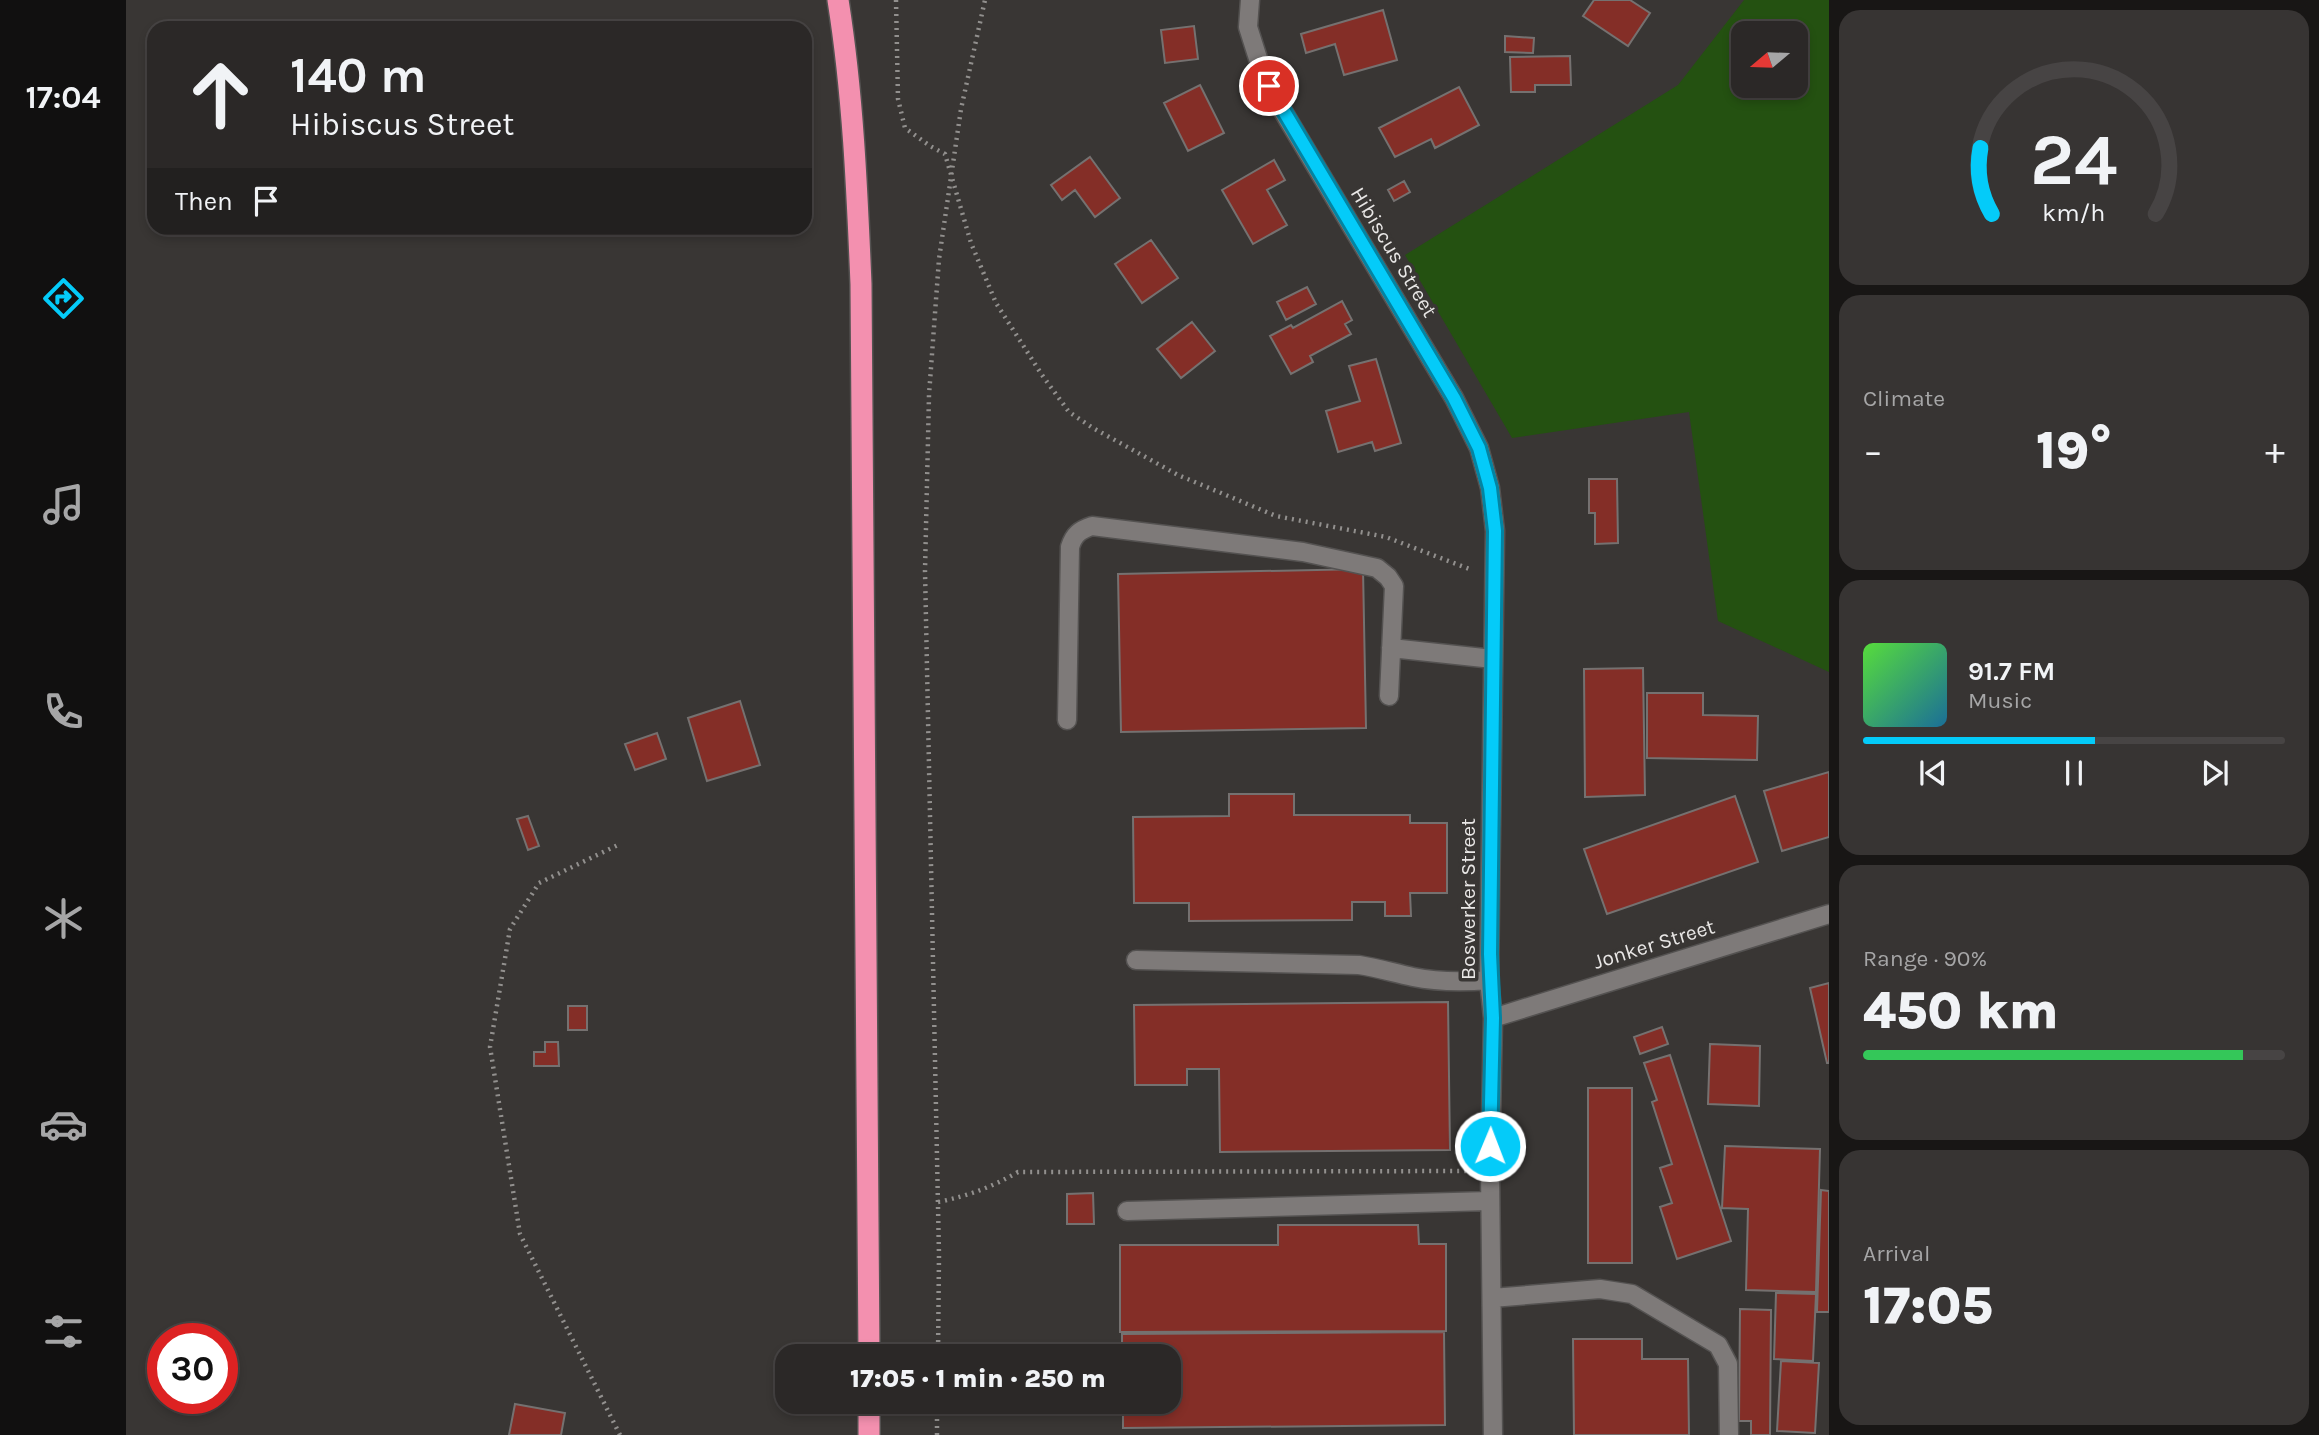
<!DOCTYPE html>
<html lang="en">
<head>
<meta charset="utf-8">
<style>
	body { margin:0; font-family:Karla,sans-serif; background:#373433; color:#f1f3f6; height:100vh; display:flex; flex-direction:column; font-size:26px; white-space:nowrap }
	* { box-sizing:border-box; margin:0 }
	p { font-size:23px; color:#a6a6a7 }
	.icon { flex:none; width:38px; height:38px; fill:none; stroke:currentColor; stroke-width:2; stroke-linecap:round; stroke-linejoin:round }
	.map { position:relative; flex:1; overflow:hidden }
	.side { display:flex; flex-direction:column; gap:10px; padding:10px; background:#181615; width:490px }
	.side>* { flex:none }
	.banner { position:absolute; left:21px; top:21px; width:665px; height:214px; border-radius:21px; box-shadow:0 4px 10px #0003,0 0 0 2px #474444; background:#2b2827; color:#f1f3f6; overflow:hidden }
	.needle { width:46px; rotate:251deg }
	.tools { position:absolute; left:1605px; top:21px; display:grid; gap:14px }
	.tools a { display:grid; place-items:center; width:77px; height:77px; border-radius:14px; background:#2b2827; box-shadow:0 4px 10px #0003,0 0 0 2px #474444; font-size:35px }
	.speed { position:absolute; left:21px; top:1323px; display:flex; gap:14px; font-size:35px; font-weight:700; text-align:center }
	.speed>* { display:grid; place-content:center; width:91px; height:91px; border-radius:50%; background:#2b2827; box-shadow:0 4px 10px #0003,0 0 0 2px #474444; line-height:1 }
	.speed .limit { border:10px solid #d22; background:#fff; color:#111 }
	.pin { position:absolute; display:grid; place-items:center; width:60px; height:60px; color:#fff; margin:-30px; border:4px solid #fff; border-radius:50%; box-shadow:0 2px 7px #0007 }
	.me { position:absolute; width:77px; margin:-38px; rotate:1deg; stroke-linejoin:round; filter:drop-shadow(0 0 5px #0008) }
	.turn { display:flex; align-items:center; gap:24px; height:147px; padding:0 28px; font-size:32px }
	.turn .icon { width:91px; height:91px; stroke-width:2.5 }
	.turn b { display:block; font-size:49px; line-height:60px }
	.then { display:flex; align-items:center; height:66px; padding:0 28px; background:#0003; gap:14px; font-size:26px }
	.big { font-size:52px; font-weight:800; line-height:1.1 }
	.side .tile { flex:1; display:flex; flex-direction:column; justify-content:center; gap:10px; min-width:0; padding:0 24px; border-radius:21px; background:#373433 }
	.side .dial { align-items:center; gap:0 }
	.dial svg { height:182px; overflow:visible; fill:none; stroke:#474444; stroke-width:7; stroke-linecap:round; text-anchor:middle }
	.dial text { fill:#f1f3f6; stroke:none }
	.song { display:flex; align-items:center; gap:21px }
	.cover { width:84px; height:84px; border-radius:10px; background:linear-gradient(135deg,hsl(110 70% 55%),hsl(200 70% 35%)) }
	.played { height:7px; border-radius:4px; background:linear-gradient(90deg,#04cbf9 55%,#474444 55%) }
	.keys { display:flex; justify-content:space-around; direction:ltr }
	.heat { display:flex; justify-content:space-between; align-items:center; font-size:38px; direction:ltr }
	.charge { height:10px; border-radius:5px; background:linear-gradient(90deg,#34c759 90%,#474444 0) }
	.trip { position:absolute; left:649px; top:1344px; width:406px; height:70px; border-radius:21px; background:#2b2827; box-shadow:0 4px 10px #0003,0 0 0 2px #474444; font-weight:800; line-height:70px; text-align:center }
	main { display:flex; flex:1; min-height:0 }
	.tabs { display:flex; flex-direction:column; width:126px; justify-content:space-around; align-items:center; background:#111010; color:#a6a6a7 }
	.tabs .icon { width:49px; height:49px }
	.tabs .current { color:#04cbf9 }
	.tabs b { font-size:32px; color:#f1f3f6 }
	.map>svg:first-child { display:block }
	.green { fill:#245111; fill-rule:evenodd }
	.building { fill:#842e27; stroke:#757170; stroke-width:2 }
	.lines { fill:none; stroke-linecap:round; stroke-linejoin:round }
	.minor-casing { stroke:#545251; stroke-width:21 }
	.highway-casing { stroke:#545251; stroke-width:24 }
	.path { stroke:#92908e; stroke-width:4.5; stroke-dasharray:2 5; stroke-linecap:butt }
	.minor { stroke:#7e7a79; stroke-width:18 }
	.highway { stroke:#f390af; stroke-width:21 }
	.route-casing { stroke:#0384a2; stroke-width:18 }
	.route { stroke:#04cbf9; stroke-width:12 }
	.labels { text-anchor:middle; stroke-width:7; stroke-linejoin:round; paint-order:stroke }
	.street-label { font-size:21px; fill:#e9e7e6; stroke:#393634 }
</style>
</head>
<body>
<main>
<nav class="tabs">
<b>17:04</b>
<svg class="icon current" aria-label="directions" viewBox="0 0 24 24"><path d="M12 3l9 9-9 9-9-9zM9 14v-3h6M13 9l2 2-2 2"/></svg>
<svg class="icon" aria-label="music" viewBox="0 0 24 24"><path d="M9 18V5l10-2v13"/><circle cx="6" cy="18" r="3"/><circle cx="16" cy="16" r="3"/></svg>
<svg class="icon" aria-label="phone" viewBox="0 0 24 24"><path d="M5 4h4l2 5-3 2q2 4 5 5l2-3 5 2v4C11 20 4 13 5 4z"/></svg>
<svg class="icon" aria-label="climate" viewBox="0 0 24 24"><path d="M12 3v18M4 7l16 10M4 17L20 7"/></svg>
<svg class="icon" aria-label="car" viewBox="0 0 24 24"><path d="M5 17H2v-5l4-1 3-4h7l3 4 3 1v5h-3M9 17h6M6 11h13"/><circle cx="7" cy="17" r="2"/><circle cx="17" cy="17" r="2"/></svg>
<svg class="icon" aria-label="filters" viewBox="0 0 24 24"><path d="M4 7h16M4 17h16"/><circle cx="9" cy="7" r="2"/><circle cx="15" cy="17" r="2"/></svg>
</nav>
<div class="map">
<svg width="1703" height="1435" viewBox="0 0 1703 1435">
	<rect width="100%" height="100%" fill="#393634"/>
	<!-- green -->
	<path class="green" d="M 1618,0 L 1703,0 L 1703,672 L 1592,621 L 1563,412 L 1386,438 L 1279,255 L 1552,85 ZM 1617,33 L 1670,33 L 1670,86 L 1617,86 Z"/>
	<!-- building -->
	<path class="building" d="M 1468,0 L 1504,0 L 1524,13 L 1502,46 L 1457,16 Z
		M 1257,10 L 1271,60 L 1218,75 L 1209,44 L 1180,53 L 1175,34 Z
		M 1068,26 L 1072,59 L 1039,63 L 1035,30 Z
		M 1379,36 L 1408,38 L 1407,53 L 1379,52 Z
		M 1444,56 L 1445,85 L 1409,85 L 1409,92 L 1385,92 L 1384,57 Z
		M 1074,85 L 1098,133 L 1062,151 L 1038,103 Z
		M 1333,87 L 1353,125 L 1309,148 L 1305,139 L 1269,157 L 1253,128 Z
		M 964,157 L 994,198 L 969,217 L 949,190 L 936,200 L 925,185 Z
		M 1148,160 L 1159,180 L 1141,190 L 1161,225 L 1127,244 L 1096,190 Z
		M 1278,181 L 1284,192 L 1268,201 L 1262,190 Z
		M 1025,240 L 1052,278 L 1016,303 L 989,264 Z
		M 1181,287 L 1190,304 L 1160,320 L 1151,302 Z
		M 1216,301 L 1226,320 L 1219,324 L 1225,334 L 1184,356 L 1187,362 L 1165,374 L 1144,336 L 1165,325 L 1167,328 Z
		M 1066,322 L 1089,351 L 1055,378 L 1031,349 Z
		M 1250,359 L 1275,443 L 1249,451 L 1246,442 L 1212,452 L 1200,411 L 1234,401 L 1223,366 Z
		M 1463,479 L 1491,479 L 1492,543 L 1469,544 L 1469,513 L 1463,513 Z
		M 1237,569 L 1240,728 L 995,732 L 992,574 Z
		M 1517,668 L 1519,795 L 1459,797 L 1458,669 Z
		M 1521,693 L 1577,693 L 1577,715 L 1632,716 L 1631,760 L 1521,758 Z
		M 614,701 L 634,765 L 581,781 L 562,718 Z
		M 531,733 L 540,759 L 509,770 L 499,744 Z
		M 1703,772 L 1703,837 L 1656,851 L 1638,791 Z
		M 1103,794 L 1168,794 L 1168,815 L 1284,815 L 1284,823 L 1321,823 L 1321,893 L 1284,893 L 1285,916 L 1259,916 L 1259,902 L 1226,902 L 1226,920 L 1063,921 L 1063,903 L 1008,903 L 1007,817 L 1103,816 Z
		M 1609,796 L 1632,862 L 1481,914 L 1458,849 Z
		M 402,816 L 413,846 L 402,850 L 391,819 Z
		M 1703,983 L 1703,1063 L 1701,1063 L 1684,988 Z
		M 1322,1002 L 1324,1150 L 1094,1152 L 1093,1069 L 1061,1069 L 1061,1085 L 1009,1085 L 1008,1005 Z
		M 442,1006 L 461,1006 L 461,1030 L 442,1030 Z
		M 1536,1027 L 1542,1044 L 1514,1054 L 1508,1037 Z
		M 419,1042 L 432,1042 L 433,1066 L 408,1066 L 408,1052 L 419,1052 Z
		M 1584,1044 L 1634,1046 L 1633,1106 L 1582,1104 Z
		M 1544,1055 L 1605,1241 L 1551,1259 L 1534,1207 L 1546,1203 L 1534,1168 L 1546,1164 L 1526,1102 L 1531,1100 L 1518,1063 Z
		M 1462,1088 L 1506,1088 L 1506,1263 L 1462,1263 Z
		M 1599,1146 L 1694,1149 L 1690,1292 L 1620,1290 L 1622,1209 L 1596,1208 Z
		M 1695,1190 L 1703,1191 L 1703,1312 L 1691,1312 Z
		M 967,1193 L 968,1224 L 941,1224 L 941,1194 Z
		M 1152,1225 L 1292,1225 L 1293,1244 L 1320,1244 L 1320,1331 L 994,1332 L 994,1245 L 1152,1245 Z
		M 1650,1293 L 1690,1294 L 1687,1361 L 1648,1359 Z
		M 1614,1309 L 1645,1310 L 1644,1435 L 1625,1435 L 1625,1421 L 1613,1421 Z
		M 1318,1332 L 1319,1425 L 997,1428 L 997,1402 L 1043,1402 L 1043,1356 L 996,1356 L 996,1334 Z
		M 1447,1339 L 1516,1339 L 1516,1359 L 1562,1359 L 1563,1435 L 1448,1435 Z
		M 1655,1361 L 1693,1363 L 1689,1433 L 1651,1431 Z
		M 389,1404 L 439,1413 L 435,1435 L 383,1435 Z"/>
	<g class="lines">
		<!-- minor casing -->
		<g class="minor-casing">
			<path id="minor" d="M 1124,0 L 1122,27 L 1135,68 L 1152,103 L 1328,398 L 1353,448 L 1364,488 L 1369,531 L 1363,980 L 1367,1018 L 1364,1171 L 1367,1435
				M 1265,648 L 1367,659
				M 941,720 L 944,547 C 948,534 954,530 966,526 L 1177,552 L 1251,568 L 1262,577 L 1268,586 L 1263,696
				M 1010,960 L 1233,965 C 1252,968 1268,973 1287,977 C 1311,982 1339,982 1363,980
				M 1367,1018 L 1703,914
				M 1001,1211 L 1364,1201
				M 1366,1298 L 1474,1289 L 1506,1294 L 1592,1345 L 1602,1364 L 1603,1435"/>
		</g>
		<!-- highway casing -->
		<g class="highway-casing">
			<path id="highway" d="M 712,0 C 727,94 731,189 735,284 L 743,1356
				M 743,1402 L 743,1435"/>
		</g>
		<!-- path -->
		<path class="path" d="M 770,0 L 772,99 L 779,128 L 804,146 L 819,154 L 845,243 L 870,303 L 916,375 L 943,412 L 967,428 L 1052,475 L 1150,516 L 1260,537 L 1346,570
			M 812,1202 C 842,1196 866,1187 892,1172 L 1342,1171
			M 812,1356 L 813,1255 L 799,571 L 803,395 L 813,259 L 835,109 L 859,0
			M 494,1435 L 394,1234 L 364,1047 L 384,929 L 413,883 L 494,844
			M 811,1435 L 811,1402"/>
		<!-- minor -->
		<use href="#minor" class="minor"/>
		<!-- highway -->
		<use href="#highway" class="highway"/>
	</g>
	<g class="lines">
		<!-- route casing -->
		<g class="route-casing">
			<path id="route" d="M 1143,86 L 1328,398 L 1353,448 L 1364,488 L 1369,531 L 1364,954 L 1367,1018 L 1364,1146"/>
		</g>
		<!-- route -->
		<use href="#route" class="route"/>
	</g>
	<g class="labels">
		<!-- street labels -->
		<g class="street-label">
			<text transform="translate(1268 252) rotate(59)" y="7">Hibiscus Street</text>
			<text transform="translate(1342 899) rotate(-90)" y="7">Boswerker Street</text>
			<text transform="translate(1528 944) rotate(-17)" y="7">Jonker Street</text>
		</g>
	</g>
</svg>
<div class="tools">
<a><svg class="needle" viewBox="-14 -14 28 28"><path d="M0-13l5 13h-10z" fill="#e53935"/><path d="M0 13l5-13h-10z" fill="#a6a6a7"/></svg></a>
</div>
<div class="speed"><div class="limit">30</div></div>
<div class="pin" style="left:1143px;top:86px;background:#d93025"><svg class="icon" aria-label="arrive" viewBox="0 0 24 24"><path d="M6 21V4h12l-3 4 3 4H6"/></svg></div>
<svg class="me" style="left:1364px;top:1146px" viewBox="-20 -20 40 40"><circle r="17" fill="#04cbf9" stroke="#fff" stroke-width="3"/><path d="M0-11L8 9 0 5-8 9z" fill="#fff"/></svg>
<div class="trip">17:05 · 1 min · 250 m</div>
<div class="banner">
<div class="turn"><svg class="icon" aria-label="ahead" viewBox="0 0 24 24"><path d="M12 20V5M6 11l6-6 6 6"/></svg><div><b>140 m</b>Hibiscus Street</div></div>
<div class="then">Then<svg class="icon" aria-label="arrive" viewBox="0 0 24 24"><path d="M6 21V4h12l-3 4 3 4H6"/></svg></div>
</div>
</div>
<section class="side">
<div class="tile dial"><svg viewBox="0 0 100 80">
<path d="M14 69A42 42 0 1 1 86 69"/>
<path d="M14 69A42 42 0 0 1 9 40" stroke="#04cbf9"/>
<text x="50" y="56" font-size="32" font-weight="700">24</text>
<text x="50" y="72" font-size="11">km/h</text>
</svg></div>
<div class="tile"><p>Climate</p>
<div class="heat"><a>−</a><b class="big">19°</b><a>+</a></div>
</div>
<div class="tile">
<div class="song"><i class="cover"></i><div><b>91.7 FM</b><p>Music</p></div></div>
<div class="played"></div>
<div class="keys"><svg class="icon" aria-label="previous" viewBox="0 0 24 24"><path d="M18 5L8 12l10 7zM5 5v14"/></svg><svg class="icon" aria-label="pause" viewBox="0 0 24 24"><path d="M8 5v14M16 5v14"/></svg><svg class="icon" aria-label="next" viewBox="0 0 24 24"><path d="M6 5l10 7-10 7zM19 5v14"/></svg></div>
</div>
<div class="tile"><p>Range · 90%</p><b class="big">450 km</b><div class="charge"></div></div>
<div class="tile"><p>Arrival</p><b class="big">17:05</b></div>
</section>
</main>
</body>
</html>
